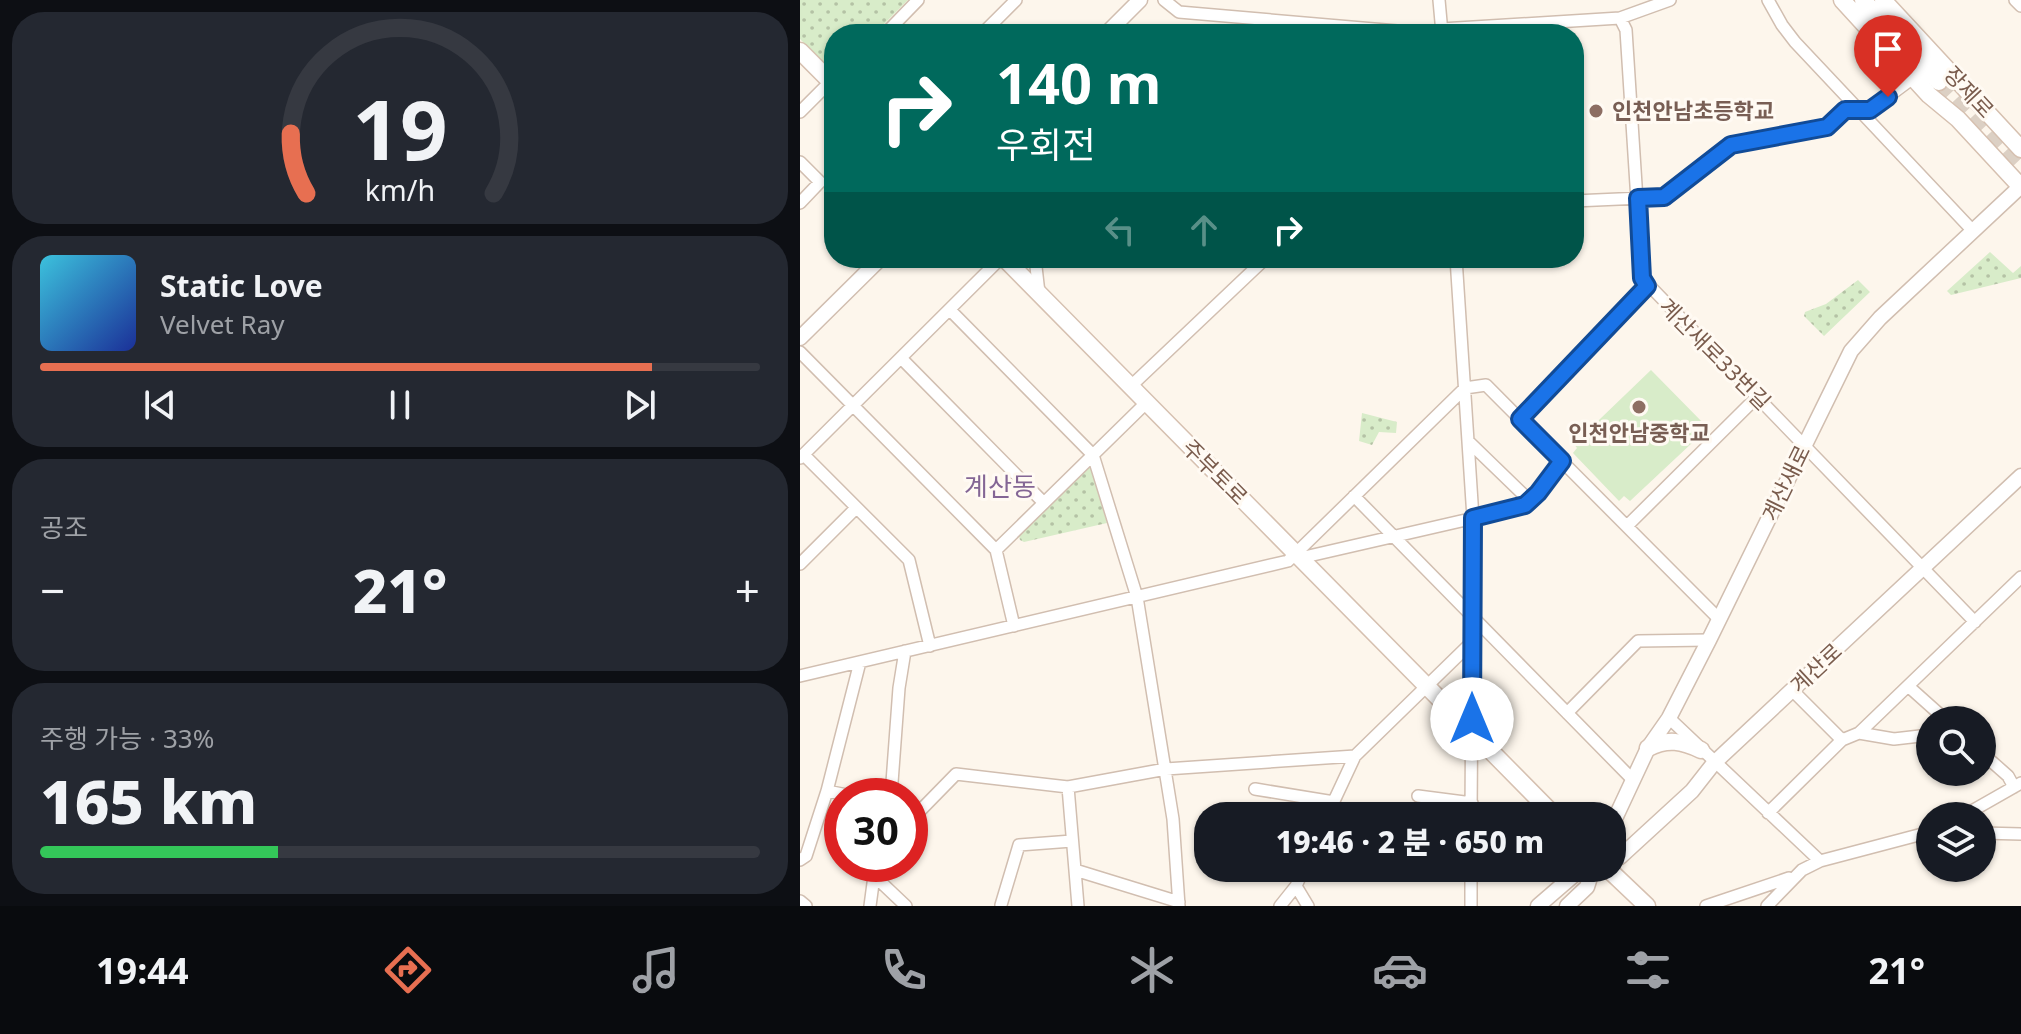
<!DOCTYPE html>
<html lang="ko">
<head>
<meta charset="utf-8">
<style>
	body { margin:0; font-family:"Noto Sans","Noto Sans KR",sans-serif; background:#242831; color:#f1f3f6; height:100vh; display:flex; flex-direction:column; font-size:30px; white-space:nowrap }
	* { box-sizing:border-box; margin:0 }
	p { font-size:26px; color:#9ea1a6 }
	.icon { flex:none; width:44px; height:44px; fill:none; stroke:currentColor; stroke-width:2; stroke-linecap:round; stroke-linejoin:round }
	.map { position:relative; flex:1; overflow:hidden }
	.side { display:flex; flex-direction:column; gap:12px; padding:12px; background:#0d0f14; width:800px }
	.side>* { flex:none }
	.hud { position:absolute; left:24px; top:24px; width:760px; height:244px; border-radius:32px; box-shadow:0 2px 6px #0004; background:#00695c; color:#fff; overflow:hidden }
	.controls { position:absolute; left:1116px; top:706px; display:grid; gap:16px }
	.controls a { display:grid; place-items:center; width:80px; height:80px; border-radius:50%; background:#171b24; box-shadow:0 2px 6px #0004; font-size:40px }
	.speed { position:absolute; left:24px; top:778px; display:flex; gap:16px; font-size:40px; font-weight:700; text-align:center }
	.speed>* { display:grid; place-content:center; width:104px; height:104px; border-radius:50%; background:#171b24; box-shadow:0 2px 6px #0004; line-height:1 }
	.speed .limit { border:12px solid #d22; background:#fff; color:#111 }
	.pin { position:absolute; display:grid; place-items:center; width:68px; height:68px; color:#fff; margin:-82px -34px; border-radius:50% 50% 50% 0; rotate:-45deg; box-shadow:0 0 8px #0007 }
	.pin .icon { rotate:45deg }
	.me { position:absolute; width:88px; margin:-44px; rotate:0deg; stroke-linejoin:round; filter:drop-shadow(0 0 6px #0008) }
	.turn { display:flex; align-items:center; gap:28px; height:168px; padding:0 40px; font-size:36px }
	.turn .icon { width:104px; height:104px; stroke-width:2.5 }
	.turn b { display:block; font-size:56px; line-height:68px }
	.lanes { display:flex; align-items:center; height:76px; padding:0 40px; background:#0003; justify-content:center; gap:40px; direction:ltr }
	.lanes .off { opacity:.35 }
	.big { font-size:60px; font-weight:800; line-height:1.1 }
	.side .card { flex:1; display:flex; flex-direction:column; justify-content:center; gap:12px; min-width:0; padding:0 28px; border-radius:32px; background:#242831 }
	.side .dial { align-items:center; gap:0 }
	.dial svg { height:208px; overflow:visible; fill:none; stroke:#363941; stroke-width:7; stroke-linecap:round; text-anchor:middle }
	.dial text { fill:#f1f3f6; stroke:none }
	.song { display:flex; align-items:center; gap:24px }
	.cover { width:96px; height:96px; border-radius:12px; background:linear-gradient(135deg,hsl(190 70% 55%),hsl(230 70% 35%)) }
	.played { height:8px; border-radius:4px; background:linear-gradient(90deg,#e76f51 85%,#363941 85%) }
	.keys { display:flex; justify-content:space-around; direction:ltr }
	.heat { display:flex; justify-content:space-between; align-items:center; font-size:44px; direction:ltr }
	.charge { height:12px; border-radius:6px; background:linear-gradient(90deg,#34c759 33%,#363941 0) }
	.trip { position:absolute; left:394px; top:802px; width:432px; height:80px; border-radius:32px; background:#171b24; box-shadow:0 2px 6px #0004; font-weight:800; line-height:80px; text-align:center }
	.dock { display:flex; height:128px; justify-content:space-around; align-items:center; background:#090b0e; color:#9ea1a6 }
	.dock .icon { width:56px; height:56px }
	.dock .current { color:#e76f51 }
	.dock b { font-size:36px; color:#f1f3f6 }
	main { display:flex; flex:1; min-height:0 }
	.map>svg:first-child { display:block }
	.green { fill:url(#green-dots) }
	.pitch { fill:#d8ecc9 }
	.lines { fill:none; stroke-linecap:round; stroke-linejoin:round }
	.secondary-tunnel { stroke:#dcd0c4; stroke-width:16; stroke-dasharray:16 8; stroke-linecap:butt }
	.minor-casing { stroke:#d1beb0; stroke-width:14 }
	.tertiary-casing { stroke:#d1beb0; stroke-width:17 }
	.secondary-casing { stroke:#d6c0b0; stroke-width:19 }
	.minor { stroke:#fff; stroke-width:11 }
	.tertiary { stroke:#fff; stroke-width:14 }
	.secondary { stroke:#fff; stroke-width:16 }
	.route-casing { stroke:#114b97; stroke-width:20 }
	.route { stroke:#1a73e8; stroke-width:14 }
	.education-dot { fill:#8d6e63; stroke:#fffaf3; stroke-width:3 }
	.labels { text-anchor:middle; stroke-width:6; stroke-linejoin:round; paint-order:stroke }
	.street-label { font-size:22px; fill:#7a5c4d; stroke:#fffaf3 }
	.education-label { font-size:22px; font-weight:bold; fill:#785e54; stroke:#fffaf3; text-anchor:start }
	.quarter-label { font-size:26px; fill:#846695; stroke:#fffaf3 }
</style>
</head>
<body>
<main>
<section class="side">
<div class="card dial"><svg viewBox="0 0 100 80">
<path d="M14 69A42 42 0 1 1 86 69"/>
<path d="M14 69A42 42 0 0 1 8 46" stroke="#e76f51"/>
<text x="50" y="56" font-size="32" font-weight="700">19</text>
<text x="50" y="72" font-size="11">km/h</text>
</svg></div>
<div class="card">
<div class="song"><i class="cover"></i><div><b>Static Love</b><p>Velvet Ray</p></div></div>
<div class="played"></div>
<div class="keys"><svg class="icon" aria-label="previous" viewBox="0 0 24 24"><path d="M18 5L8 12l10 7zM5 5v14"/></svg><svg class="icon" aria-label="pause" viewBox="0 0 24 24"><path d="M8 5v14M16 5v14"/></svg><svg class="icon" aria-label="next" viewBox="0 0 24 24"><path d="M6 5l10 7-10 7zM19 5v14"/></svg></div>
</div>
<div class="card"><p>공조</p>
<div class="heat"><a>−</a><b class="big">21°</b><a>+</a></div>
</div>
<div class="card"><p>주행 가능 · 33%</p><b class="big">165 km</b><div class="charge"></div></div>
</section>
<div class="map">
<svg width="1221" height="906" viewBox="0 0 1221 906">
	<defs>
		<pattern id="green-dots" width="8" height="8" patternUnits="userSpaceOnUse" patternTransform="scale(2)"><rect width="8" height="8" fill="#d8ecc9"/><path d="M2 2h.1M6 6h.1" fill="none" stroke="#b4c2a5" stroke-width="1.8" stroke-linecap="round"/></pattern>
	</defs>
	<rect width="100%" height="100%" fill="#fdf6ec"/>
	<!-- green -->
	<path class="green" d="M 0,0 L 108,0 L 74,34 L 34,34 L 34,69 L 29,69 L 0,39 Z
		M 1190,252 L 1213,273 L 1221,266 L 1221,278 L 1151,295 L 1147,291 Z
		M 1058,280 L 1070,292 L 1024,336 L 1004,316 L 1005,312 L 1026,304 Z
		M 562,413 L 597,422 L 596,433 L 579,432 L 572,445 L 559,441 Z
		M 290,465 L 307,523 L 224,542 L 220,540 L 219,536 Z"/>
	<!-- pitch -->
	<path class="pitch" d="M 851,370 L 908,428 L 830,501 L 824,496 L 819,501 L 773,453 L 777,448 L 774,444 Z"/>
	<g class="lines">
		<!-- secondary-tunnel -->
		<path class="secondary-tunnel" d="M 1139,82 L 1221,169"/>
		<!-- minor casing -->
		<g class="minor-casing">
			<path id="minor" d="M 364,0 L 379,12 L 632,34 L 641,29 L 820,18 L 870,0
				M 639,0 L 642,33
				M 968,0 L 982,25 L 995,42 L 1173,231
				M 1215,0 L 1221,6
				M 820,18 L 826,30 L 842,278 L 1175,622
				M 85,34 L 118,0
				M 182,34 L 216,0
				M 0,112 L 28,84 L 34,83
				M 0,162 L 20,182 L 0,203
				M 774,201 L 864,197 L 931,145 L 1027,127 L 1045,110 L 1070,110 L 1113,78
				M 235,258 L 239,293
				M 656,258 L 673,518 L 671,816
				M 150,310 L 293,455 L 337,597 L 373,819 L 379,906
				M 0,352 L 196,550 L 214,626
				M 101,358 L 244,503
				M 331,386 L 466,258
				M 720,419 L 847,286
				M 668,441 L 730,501
				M 4,455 L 109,560 L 130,646
				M 0,458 L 201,258
				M 554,496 L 833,780
				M 827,526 L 958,396
				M 196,550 L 347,402
				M 500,558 L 718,508 L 738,493 L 762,461
				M 0,564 L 56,508
				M 0,676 L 488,561 L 665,388 L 686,385 L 919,619
				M 1108,686 L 1146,720
				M 992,690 L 1042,740
				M 767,713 L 838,641 L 909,640
				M 869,718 L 1020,861
				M 1059,733 L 1094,739 L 1120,736 L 1130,740
				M 1182,753 L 1208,776 L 1214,787
				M 268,787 L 278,906
				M 455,789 L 534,802
				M 27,791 L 52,796
				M 91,796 L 99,688 L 105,651
				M 618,796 L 672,803
				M 968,813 L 1042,740 L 1059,733 L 1221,577
				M 527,816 L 555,756
				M 1163,816 L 1221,783
				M 110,821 L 156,774 L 268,787 L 366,769 L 555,756 L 672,642
				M 1182,833 L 1221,834
				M 0,860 L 6,856 L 27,791 L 60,662
				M 73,864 L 68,870 L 106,906
				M 275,870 L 379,902
				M 496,886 L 508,906
				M 0,901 L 6,906
				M 201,905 L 219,845 L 272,841
				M 70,906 L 74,876
				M 480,906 L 496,886 L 504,868
				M 671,906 L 671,868
				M 906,906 L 989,878
				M 967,906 L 1002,870 L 1020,861 L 1130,832"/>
		</g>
		<!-- tertiary casing -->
		<g class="tertiary-casing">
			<path id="tertiary" d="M 306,34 L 340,0
				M 0,338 L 81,258
				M 812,825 L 848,748 L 869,718 L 909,640 L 1051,351 L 1080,318 L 1221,186
				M 812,857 L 820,857 L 892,791 L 914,763 L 1221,476
				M 738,906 L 782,868
				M 767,906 L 787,887 L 793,868"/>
		</g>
		<!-- secondary casing -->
		<g class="secondary-casing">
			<path id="secondary" d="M 1042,0 L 1129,95 L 1158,119 L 1221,187
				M 1063,0 L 1139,82
				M 1083,0 L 1221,149
				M 0,51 L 34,85
				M 204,258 L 755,816
				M 848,748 C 868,738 882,741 901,750
				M 807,868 L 847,906"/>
		</g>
		<!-- minor -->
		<use href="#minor" class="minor"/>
		<!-- tertiary -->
		<use href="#tertiary" class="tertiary"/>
		<!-- secondary -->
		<use href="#secondary" class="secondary"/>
	</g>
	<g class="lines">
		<!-- route casing -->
		<g class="route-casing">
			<path id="route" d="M 672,719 L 673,518 L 725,505 L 738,493 L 762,461 L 720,419 L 847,286 L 842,278 L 838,198 L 864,197 L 931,145 L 1027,127 L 1045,110 L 1070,110 L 1088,97"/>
		</g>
		<!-- route -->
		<use href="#route" class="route"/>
	</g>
	<!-- markers -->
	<g class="education-dot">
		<circle cx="796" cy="111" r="8"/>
		<circle cx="839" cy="407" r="8"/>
	</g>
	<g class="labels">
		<!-- street labels -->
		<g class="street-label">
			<text transform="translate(1169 92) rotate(47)" y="8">장제로</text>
			<text transform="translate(915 354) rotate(45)" y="8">계산새로33번길</text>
			<text transform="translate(415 472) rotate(45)" y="8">주부토로</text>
			<text transform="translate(986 483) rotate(-64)" y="8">계산새로</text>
			<text transform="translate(1016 668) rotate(-43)" y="8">계산로</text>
		</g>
		<!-- education labels -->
		<g class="education-label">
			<text x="812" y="119">인천안남초등학교</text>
			<text x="839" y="441" text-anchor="middle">인천안남중학교</text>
		</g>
		<!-- quarter labels -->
		<g class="quarter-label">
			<text x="200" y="496">계산동</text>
		</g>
	</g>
</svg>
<div class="controls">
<a><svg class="icon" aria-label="search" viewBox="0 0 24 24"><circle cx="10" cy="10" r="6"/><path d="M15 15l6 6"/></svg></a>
<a><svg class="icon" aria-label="layers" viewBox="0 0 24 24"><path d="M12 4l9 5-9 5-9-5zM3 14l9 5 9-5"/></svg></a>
</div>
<div class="speed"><div class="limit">30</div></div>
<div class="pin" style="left:1088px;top:97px;background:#d93025"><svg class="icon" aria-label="arrive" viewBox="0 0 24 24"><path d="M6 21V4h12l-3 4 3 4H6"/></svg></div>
<svg class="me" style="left:672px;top:719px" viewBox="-20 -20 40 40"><circle r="19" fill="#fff"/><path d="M0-13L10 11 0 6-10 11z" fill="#1a73e8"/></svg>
<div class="trip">19:46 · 2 분 · 650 m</div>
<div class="hud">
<div class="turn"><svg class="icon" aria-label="right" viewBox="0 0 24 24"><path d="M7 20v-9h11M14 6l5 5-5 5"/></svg><div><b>140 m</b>우회전</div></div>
<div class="lanes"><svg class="icon off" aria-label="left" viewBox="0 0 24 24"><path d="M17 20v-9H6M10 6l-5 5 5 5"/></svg><svg class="icon off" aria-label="ahead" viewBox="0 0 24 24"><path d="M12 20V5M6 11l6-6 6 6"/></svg><svg class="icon" aria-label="right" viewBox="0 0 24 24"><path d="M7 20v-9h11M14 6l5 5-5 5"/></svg></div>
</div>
</div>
</main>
<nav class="dock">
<b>19:44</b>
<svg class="icon current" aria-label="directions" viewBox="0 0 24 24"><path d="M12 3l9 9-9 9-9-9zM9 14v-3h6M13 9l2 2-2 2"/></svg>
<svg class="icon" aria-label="music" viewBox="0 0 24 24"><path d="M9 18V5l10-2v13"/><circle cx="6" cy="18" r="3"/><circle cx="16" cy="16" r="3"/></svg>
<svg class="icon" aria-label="phone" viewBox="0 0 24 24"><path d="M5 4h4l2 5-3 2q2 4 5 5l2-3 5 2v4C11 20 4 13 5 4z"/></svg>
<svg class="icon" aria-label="climate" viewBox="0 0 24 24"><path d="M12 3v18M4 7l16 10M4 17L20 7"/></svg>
<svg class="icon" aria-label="car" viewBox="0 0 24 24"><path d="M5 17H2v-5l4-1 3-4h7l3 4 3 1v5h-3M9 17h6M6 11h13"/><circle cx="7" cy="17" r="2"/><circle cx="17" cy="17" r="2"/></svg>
<svg class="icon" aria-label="filters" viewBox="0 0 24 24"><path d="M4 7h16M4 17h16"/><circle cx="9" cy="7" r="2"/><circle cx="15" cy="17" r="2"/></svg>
<b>21°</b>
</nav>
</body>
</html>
